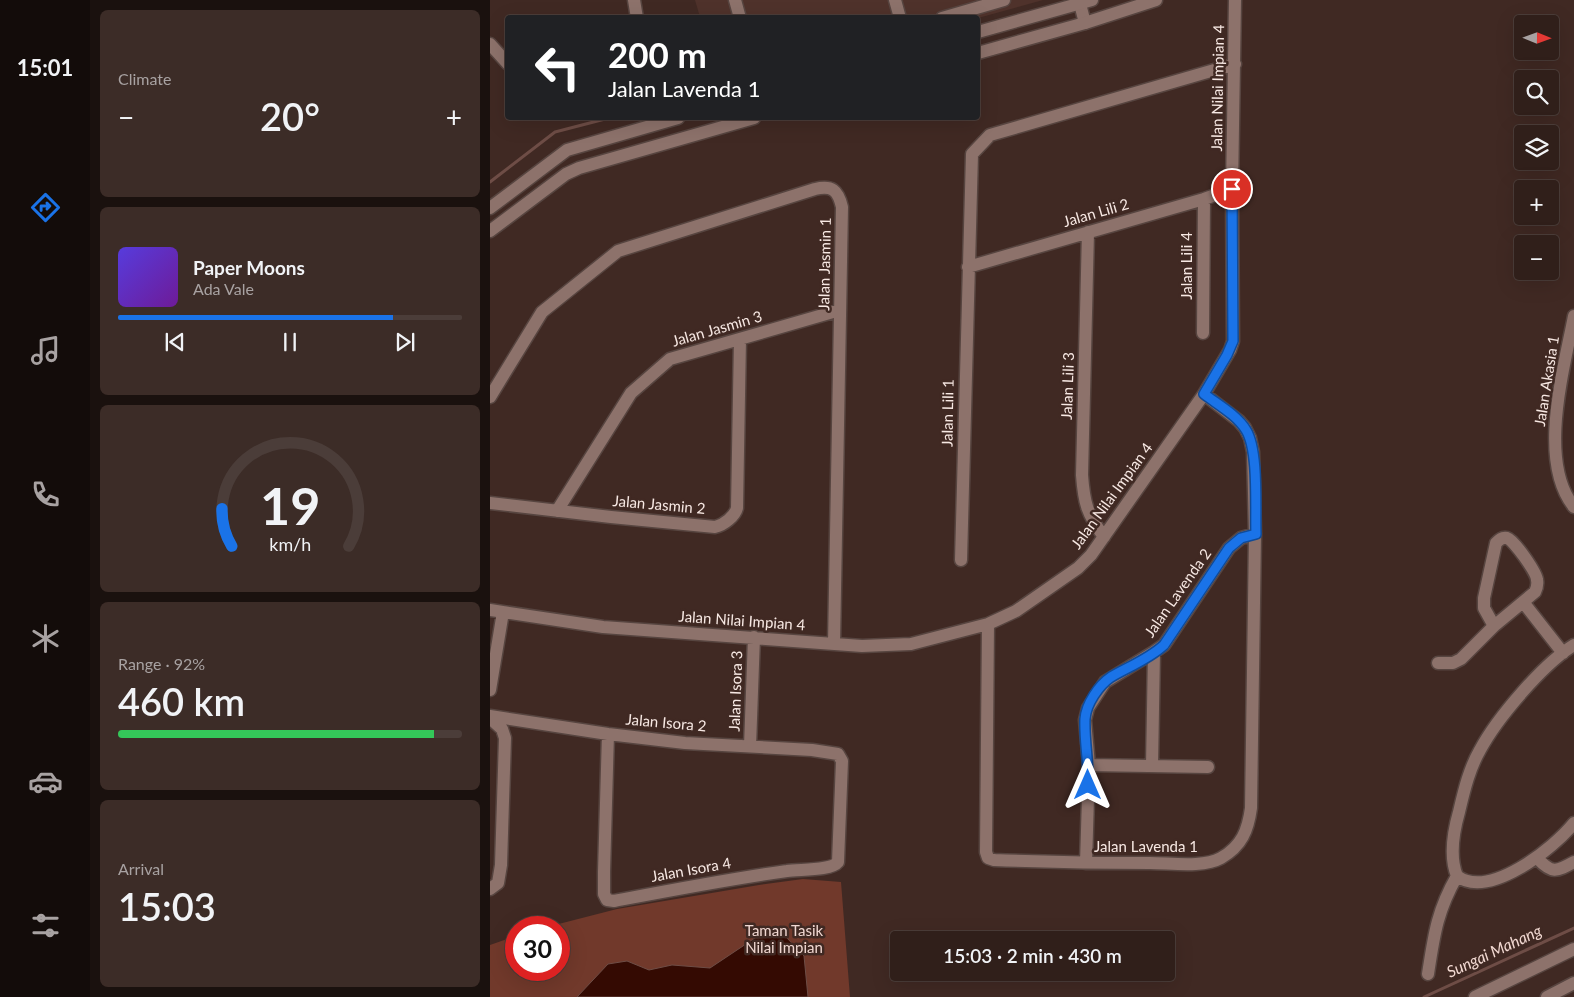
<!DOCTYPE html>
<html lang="en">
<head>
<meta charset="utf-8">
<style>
	body { margin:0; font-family:Lato,sans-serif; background:#3c2c27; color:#f1f3f6; height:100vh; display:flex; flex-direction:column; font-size:19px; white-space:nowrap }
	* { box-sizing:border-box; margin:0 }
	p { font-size:16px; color:#a8a2a2 }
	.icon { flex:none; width:28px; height:28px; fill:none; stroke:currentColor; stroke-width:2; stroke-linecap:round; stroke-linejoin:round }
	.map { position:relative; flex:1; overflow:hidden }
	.details { display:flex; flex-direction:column; gap:10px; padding:10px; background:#1a110e; width:400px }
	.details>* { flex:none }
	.top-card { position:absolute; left:15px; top:15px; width:475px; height:105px; border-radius:5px; box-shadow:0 5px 20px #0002,0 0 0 1px #4b3d39; background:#202124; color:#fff; overflow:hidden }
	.needle { width:32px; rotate:91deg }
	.buttons { position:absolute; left:1024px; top:15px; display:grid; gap:10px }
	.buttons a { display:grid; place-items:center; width:45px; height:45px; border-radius:5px; background:#301f1a; box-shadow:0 5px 20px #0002,0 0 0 1px #4b3d39; font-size:25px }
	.speed { position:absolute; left:15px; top:916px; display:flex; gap:10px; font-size:25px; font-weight:700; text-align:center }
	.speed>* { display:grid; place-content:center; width:65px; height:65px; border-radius:50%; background:#301f1a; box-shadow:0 5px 20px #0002,0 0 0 1px #4b3d39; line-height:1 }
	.speed .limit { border:8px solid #d22; background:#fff; color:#111 }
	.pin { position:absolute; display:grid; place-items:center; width:42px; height:42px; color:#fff; margin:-21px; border:2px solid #fff; border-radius:50%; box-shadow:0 1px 5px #0007 }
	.me { position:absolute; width:55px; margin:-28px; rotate:0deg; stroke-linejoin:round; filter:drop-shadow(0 0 4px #0008) }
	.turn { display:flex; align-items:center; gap:18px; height:105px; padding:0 20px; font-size:22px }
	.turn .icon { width:65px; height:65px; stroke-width:2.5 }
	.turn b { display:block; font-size:35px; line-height:42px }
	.big { font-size:38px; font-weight:600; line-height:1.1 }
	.details .widget { flex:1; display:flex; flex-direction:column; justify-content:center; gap:8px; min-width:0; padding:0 18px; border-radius:8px; background:#3c2c27 }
	.details .dial { align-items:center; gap:0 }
	.dial svg { height:130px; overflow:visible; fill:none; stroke:#4b3d39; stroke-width:7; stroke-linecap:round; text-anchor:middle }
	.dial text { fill:#f1f3f6; stroke:none }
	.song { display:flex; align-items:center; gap:15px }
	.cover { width:60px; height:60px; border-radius:8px; background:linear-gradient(135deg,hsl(250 70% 55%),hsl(280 70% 35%)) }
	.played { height:5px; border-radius:2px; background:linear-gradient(90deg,#1a73e8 80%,#4b3d39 80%) }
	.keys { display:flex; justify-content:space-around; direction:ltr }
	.heat { display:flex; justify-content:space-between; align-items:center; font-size:28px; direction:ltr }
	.charge { height:8px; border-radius:4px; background:linear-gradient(90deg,#34c759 92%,#4b3d39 0) }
	.trip { position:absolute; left:400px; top:931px; width:285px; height:50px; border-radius:5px; background:#301f1a; box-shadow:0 5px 20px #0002,0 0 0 1px #4b3d39; font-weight:600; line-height:50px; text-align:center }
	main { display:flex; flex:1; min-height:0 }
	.tabs { display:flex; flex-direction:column; width:90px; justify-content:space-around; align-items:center; background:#130c0a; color:#a8a2a2 }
	.tabs .icon { width:35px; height:35px }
	.tabs .selected { color:#1a73e8 }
	.tabs b { font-size:22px; color:#f1f3f6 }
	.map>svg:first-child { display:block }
	.built { fill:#4f322b }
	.green { fill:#71392b }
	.water { fill:#340a02; stroke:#6e4d46 }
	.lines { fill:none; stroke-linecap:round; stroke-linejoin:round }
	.stream { stroke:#6e4d46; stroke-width:3 }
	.minor-casing { stroke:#574540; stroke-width:15 }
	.tertiary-casing { stroke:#574540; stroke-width:15 }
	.secondary-casing { stroke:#574540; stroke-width:15 }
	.minor { stroke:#8d726b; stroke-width:12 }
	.tertiary { stroke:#8d726b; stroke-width:12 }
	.secondary { stroke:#8d726b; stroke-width:12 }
	.route-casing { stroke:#114b97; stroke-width:12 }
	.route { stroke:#1a73e8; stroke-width:9 }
	.labels { text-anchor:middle; stroke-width:5; stroke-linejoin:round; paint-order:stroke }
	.street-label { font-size:15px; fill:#f7e8e3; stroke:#402923 }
	.park-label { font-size:15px; fill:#f0d7d1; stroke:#402923 }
	.water-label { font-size:16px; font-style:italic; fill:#f2d9d2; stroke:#402923 }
</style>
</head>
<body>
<main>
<nav class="tabs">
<b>15:01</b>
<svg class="icon selected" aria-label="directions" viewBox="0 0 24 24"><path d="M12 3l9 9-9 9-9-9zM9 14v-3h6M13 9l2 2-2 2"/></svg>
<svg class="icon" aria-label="music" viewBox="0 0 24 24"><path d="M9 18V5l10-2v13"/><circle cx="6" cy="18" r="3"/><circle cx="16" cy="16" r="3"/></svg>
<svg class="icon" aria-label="phone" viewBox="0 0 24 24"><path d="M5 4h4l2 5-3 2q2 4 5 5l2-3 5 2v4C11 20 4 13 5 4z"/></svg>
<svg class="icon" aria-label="climate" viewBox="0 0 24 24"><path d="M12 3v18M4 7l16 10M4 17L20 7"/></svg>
<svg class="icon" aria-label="car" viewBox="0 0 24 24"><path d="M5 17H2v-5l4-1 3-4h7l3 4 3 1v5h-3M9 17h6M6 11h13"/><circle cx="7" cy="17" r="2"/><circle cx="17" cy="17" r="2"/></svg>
<svg class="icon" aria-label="filters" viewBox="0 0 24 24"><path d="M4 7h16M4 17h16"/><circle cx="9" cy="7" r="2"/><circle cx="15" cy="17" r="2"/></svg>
</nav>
<section class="details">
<div class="widget"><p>Climate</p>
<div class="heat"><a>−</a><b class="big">20°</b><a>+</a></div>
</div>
<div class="widget">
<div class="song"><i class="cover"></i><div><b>Paper Moons</b><p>Ada Vale</p></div></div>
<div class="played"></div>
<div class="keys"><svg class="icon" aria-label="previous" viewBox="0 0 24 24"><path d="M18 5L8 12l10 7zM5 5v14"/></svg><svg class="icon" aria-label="pause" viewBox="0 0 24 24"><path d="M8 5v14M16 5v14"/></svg><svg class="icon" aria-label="next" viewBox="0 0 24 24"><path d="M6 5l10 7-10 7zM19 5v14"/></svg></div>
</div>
<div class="widget dial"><svg viewBox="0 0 100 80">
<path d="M14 69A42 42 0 1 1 86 69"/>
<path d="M14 69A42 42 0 0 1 8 46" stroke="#1a73e8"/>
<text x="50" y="56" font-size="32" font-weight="700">19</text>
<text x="50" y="72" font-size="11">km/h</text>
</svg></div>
<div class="widget"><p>Range · 92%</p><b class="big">460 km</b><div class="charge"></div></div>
<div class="widget"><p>Arrival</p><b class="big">15:03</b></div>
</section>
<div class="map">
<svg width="1084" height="997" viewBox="0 0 1084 997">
	<rect width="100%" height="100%" fill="#402923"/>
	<!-- built -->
	<path class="built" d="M 205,0 L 553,0 L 488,18 L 210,17 Z"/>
	<!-- green -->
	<path class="green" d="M 313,879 L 351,882 L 360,997 L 0,997 L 0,945 L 26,936 L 26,970 L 69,970 L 69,928 L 57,927 L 127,909 L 269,885 Z"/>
	<!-- water -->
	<path class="water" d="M 296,937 L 314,956 L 318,997 L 87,997 L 118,964 L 137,961 L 159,970 L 182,965 L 220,968 L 265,938 Z"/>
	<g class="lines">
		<!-- stream -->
		<path class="stream" d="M 0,182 L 65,132 L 119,118
			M 934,997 L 1084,928"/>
		<!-- minor casing -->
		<g class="minor-casing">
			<path id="minor" d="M 144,0 L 147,18
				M 245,0 L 250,18
				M 405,0 L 410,18
				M 589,0 L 595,23
				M 452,18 L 514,0
				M 0,44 L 18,64
				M 598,232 L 592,475 C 594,503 597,514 614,537
				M 478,267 L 714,199 L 742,189
				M 1084,316 C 1074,369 1047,461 1084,507
				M 713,333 L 714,199
				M 0,397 L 52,312 L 128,251 L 325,189 C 342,185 348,190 352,207 L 344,644
				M 0,503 L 121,517 L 225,527 C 234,525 245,516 247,508 L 250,339
				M 67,511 L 141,393 L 180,359 L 350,310
				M 471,560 L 482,154 L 500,135 L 745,64
				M 1033,602 L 1073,653
				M 0,610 L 113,627 L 372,646 L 421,644 L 498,624 L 526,611 L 588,568 L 601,555 L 714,394 L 740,350 L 743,341 L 742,189 L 745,0
				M 498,624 L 496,852 L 498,858 L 504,860 C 556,862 608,863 660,863 C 681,863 713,868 731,858 C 752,846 758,830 761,808 L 765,534 L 763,452 L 760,438 L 755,428 L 749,421 L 714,394
				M 948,663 L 963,663 L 971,659 L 1004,626 L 1045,592 C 1047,588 1048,585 1047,580 C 1047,573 1024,540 1017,538 C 1012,537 1009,540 1006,543 L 994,598 L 994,608 L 1004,626
				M 0,690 L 13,612
				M 0,716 L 118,734 L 195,743 L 322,750 L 348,754 L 352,761 L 348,862 C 341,871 309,869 297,871 C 239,879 182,890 124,901 L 117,900 L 114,894 L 114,872 L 118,734
				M 0,718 L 12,729 L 15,738 L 11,865 L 8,883 L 0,889
				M 260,746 L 264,637
				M 599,765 L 718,767
				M 662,766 L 664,652
				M 1047,858 C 1062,874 1066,872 1084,862
				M 596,863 L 599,765 L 595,720 L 598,708 L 615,682 L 664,652 L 674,645 L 739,548 L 751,538 L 765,534
				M 967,876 C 959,856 963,833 969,812 C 974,791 979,769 990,750 C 1007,718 1053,664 1084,645
				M 967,876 C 999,900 1064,848 1084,823
				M 938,974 C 944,935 947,911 967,876"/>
		</g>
		<!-- tertiary casing -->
		<g class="tertiary-casing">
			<path id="tertiary" d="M 488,32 L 602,0
				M 488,53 L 595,23 L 666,0
				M 0,208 L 77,150 L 188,118
				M 0,231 L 76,174 L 89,168 L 264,118"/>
		</g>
		<!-- secondary casing -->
		<g class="secondary-casing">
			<path id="secondary" d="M 985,997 L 1084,949
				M 1057,997 L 1084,983"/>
		</g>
		<!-- minor -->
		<use href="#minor" class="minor"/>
		<!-- tertiary -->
		<use href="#tertiary" class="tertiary"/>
		<!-- secondary -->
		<use href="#secondary" class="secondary"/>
	</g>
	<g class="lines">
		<!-- route casing -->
		<g class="route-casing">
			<path id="route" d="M 598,785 C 599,763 594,740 595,719 C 596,704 609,685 621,677 C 638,667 659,659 674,645 L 739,548 L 751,538 L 766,534 C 765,508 769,451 756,430 C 747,415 727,404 714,394 L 737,355 L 743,341 L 742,189"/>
		</g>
		<!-- route -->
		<use href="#route" class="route"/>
	</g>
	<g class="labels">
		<!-- street labels -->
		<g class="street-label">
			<text transform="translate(728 88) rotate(-89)" y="5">Jalan Nilai Impian 4</text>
			<text transform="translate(606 213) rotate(-16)" y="5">Jalan Lili 2</text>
			<text transform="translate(335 264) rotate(-89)" y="5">Jalan Jasmin 1</text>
			<text transform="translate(697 266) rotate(-90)" y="5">Jalan Lili 4</text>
			<text transform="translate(227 329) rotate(-16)" y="5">Jalan Jasmin 3</text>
			<text transform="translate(1057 381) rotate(-81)" y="5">Jalan Akasia 1</text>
			<text transform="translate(578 386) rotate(-88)" y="5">Jalan Lili 3</text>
			<text transform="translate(458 413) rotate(-89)" y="5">Jalan Lili 1</text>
			<text transform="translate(622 496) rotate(-54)" y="5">Jalan Nilai Impian 4</text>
			<text transform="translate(169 505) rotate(5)" y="5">Jalan Jasmin 2</text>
			<text transform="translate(688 593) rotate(-55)" y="5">Jalan Lavenda 2</text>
			<text transform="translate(252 621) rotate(4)" y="5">Jalan Nilai Impian 4</text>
			<text transform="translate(246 691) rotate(-88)" y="5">Jalan Isora 3</text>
			<text transform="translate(176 723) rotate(5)" y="5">Jalan Isora 2</text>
			<text x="656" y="852">Jalan Lavenda 1</text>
			<text transform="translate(201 870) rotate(-10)" y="5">Jalan Isora 4</text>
		</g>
		<!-- park labels -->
		<g class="park-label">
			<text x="294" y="936">Taman Tasik<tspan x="294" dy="17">Nilai Impian</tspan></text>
		</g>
		<!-- water labels -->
		<g class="water-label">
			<text transform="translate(1004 951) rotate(-25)" y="6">Sungai Mahang</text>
		</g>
	</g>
</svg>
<div class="buttons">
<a><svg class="needle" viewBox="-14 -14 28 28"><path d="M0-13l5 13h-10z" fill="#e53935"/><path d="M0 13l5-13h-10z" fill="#a8a2a2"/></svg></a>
<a><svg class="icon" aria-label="search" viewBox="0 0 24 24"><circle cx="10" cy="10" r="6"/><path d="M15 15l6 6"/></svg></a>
<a><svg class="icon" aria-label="layers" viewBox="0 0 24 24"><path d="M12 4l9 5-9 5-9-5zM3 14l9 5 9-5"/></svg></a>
<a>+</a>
<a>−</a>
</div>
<div class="speed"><div class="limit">30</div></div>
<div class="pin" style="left:742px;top:189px;background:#d93025"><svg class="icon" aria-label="arrive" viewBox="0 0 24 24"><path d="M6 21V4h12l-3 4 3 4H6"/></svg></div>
<svg class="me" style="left:598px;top:785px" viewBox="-20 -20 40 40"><path d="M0-17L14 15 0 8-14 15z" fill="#1a73e8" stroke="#fff" stroke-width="4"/></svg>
<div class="trip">15:03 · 2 min · 430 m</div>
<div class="top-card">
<div class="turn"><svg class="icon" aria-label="left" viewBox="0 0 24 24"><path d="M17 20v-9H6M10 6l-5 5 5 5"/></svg><div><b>200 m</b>Jalan Lavenda 1</div></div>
</div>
</div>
</main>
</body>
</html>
